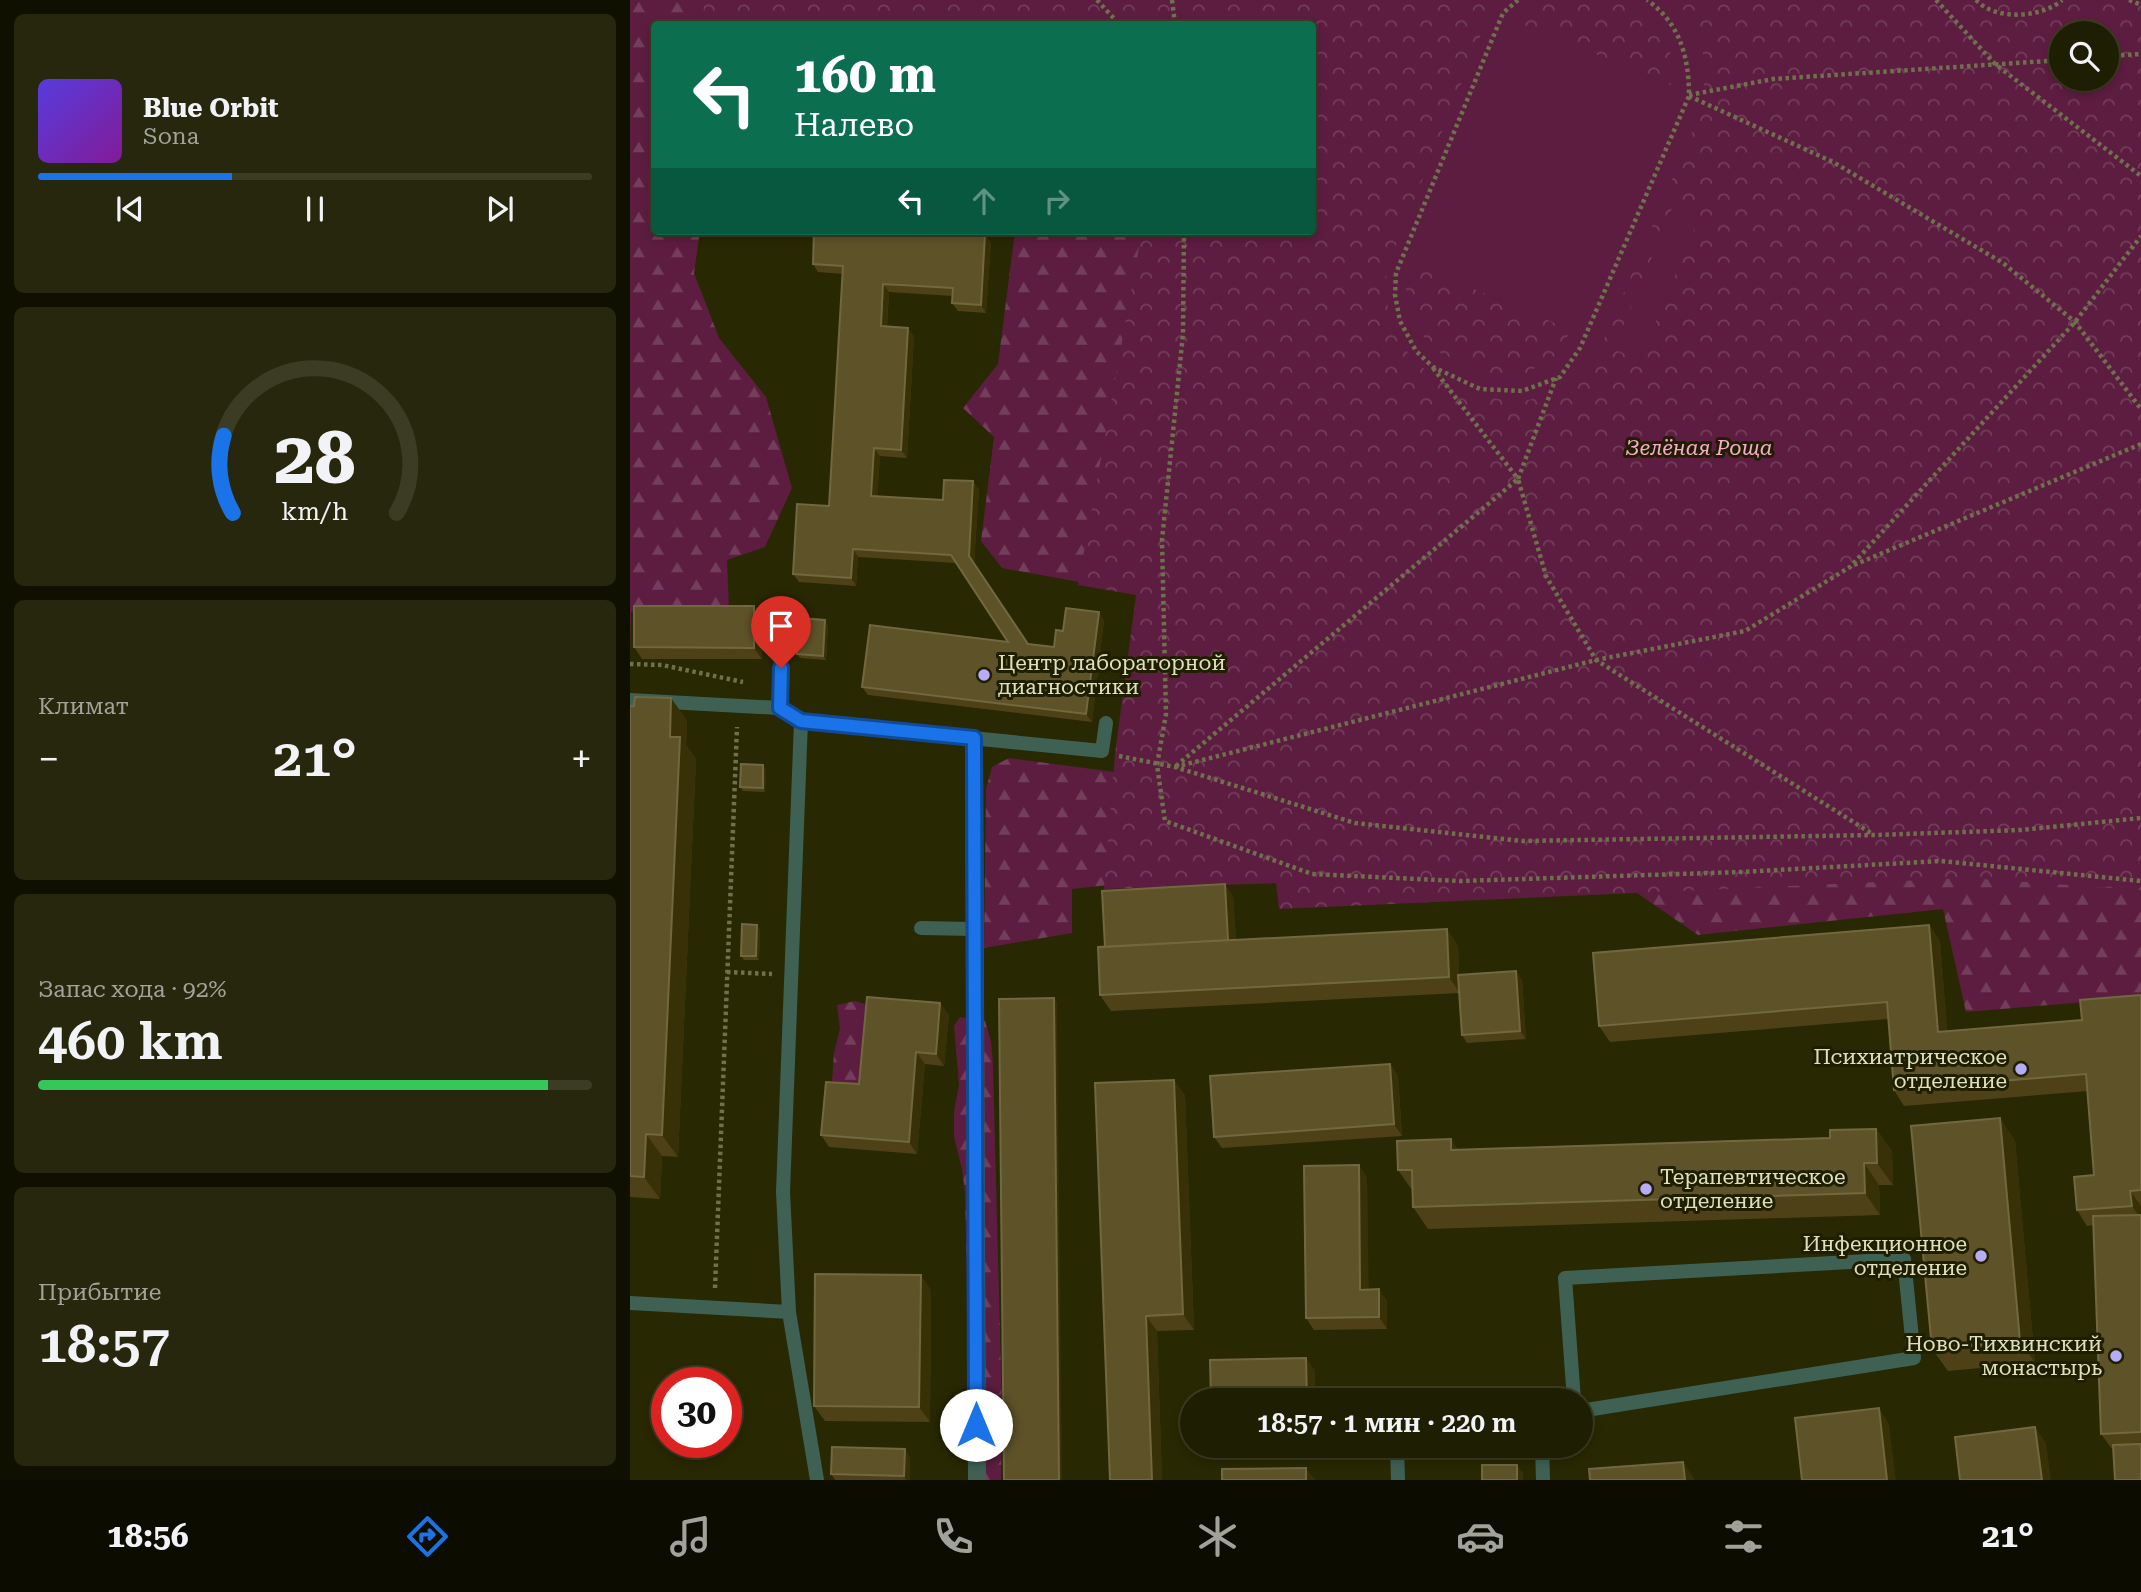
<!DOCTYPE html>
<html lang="ru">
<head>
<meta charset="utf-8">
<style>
	body { margin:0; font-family:"Roboto Serif",serif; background:#26270c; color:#f1f3f6; height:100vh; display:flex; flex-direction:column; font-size:26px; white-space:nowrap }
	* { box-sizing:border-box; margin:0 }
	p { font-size:23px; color:#a1a299 }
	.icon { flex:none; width:38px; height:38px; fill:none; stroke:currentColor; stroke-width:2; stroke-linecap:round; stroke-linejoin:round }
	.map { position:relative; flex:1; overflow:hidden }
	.drawer { display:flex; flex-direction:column; gap:14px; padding:14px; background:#101001; width:630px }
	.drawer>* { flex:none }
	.top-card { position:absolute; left:21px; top:21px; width:665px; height:214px; border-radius:7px; box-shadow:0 4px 10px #0003,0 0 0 2px #3c3c24; background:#0b6e4f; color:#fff; overflow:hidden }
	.tools { position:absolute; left:1419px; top:21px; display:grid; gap:14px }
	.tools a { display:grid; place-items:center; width:70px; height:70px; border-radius:50%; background:#1e1e02; box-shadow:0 4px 10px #0003,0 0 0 2px #3c3c24; font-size:35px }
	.speed { position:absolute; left:21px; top:1367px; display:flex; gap:14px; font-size:35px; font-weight:700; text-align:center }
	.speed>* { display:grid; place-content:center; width:91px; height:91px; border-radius:50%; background:#1e1e02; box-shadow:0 4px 10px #0003,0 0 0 2px #3c3c24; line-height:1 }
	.speed .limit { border:10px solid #d22; background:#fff; color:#111 }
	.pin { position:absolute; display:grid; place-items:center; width:60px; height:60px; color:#fff; margin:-72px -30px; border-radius:50% 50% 50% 0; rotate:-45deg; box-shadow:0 0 7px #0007 }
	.pin .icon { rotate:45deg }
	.me { position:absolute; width:77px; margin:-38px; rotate:0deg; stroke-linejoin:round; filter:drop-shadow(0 0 5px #0008) }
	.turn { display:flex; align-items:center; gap:24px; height:147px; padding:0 28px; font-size:32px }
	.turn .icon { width:91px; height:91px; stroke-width:2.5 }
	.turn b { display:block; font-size:49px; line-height:60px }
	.lanes { display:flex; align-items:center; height:66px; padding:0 28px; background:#0003; justify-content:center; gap:35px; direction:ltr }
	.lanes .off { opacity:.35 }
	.big { font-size:52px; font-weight:600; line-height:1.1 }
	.drawer .tile { flex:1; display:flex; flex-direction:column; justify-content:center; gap:10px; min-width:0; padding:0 24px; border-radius:10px; background:#26270c }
	.drawer .dial { align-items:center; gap:0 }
	.dial svg { height:182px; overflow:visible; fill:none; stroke:#3c3c24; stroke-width:7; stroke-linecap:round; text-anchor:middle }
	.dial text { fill:#f1f3f6; stroke:none }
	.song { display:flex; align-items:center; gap:21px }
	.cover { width:84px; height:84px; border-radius:10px; background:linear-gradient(135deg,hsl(250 70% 55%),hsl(290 70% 35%)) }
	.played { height:7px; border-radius:4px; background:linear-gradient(90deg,#1a73e8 35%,#3c3c24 35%) }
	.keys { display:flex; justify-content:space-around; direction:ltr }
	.heat { display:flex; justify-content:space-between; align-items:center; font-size:38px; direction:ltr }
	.charge { height:10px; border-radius:5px; background:linear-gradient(90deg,#34c759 92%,#3c3c24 0) }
	.trip { position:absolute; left:550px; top:1388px; width:413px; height:70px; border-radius:35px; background:#1e1e02; box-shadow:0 4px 10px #0003,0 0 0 2px #3c3c24; font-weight:600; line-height:70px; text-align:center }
	.menu { display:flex; height:112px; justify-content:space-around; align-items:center; background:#0c0c01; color:#a1a299 }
	.menu .icon { width:49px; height:49px }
	.menu .active { color:#1a73e8 }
	.menu b { font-size:32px; color:#f1f3f6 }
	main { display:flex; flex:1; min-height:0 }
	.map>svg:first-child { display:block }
	.forest { fill:url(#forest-firs); fill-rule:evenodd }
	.park { fill:url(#park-crowns); fill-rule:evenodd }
	.garden { fill:#5c1d40; fill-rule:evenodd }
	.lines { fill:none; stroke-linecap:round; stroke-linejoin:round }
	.path { stroke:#6f704c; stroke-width:4.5; stroke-dasharray:3.5 3.5; stroke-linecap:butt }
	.service { stroke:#3e6154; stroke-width:14 }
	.minor { stroke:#3e6154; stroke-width:18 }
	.wall { fill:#4e4117 }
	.shaded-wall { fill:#383007 }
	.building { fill:#5d5228; stroke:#726840; stroke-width:2 }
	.route-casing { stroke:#114b97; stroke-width:18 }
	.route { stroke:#1a73e8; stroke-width:12 }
	.poi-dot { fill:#b6acf8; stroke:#1f1f00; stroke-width:2.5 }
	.labels { text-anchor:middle; stroke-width:6; stroke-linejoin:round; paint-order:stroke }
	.park-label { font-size:21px; font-style:italic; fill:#f9a8cf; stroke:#1f1f00 }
	.poi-label { font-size:21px; fill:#dee0bd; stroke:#1f1f00; text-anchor:end }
</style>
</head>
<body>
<main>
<section class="drawer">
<div class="tile">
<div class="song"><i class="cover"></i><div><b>Blue Orbit</b><p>Sona</p></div></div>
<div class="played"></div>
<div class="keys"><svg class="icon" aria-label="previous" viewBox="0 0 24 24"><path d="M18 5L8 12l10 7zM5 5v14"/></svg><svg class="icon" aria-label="pause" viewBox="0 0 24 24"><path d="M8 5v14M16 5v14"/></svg><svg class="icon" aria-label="next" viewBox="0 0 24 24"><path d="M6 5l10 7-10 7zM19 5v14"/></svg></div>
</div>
<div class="tile dial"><svg viewBox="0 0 100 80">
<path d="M14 69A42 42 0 1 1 86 69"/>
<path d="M14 69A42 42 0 0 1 10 35" stroke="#1a73e8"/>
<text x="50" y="56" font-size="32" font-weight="700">28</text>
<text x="50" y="72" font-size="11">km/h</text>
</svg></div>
<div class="tile"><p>Климат</p>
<div class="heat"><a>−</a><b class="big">21°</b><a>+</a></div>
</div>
<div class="tile"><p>Запас хода · 92%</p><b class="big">460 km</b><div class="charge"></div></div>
<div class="tile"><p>Прибытие</p><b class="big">18:57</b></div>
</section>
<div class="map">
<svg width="1511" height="1480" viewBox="0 0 1511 1480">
	<defs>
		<pattern id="forest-firs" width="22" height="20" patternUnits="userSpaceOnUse" patternTransform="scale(1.75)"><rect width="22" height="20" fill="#5c1d40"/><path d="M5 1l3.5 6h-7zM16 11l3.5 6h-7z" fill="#733e5a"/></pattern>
		<pattern id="park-crowns" width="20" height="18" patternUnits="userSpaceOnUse" patternTransform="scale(1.75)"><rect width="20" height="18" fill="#5c1d40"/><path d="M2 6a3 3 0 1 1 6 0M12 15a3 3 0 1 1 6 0" fill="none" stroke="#733e5a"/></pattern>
	</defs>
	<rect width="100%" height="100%" fill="#282803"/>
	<!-- forest -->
	<path class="forest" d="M 0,0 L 872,0 L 1072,109 L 1511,0 L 1511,1000 L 1492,999 L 1336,1012 L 1313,909 L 1068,935 L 991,882 L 541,878 L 442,889 L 442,933 L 354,948 L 356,789 L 362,767 L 379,758 L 485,772 L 510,593 L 372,568 L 351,541 L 364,437 L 333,408 L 368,364 L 385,231 L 682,231 L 682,24 L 24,24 L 24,231 L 70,231 L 64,273 L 89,338 L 136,397 L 162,488 L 135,547 L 97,560 L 99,609 L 1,612 L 0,656 ZM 1432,33 L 1477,33 L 1477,79 L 1432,79 Z
		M 225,1001 L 238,1005 L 229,1085 L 214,1086 L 202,1081 L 204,1053 L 210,1029 L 207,1005 Z
		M 330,1017 L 355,1021 L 361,1041 L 363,1065 L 372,1411 L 371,1480 L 341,1480 L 335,1193 L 332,1169 L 324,1137 L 324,1111 L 329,1085 L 324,1026 Z"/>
	<!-- park -->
	<path class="park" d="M 73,0 L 1511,0 L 1511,890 L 1338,878 L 649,909 L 646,883 L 474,889 L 485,754 L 506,595 L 448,585 L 512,231 L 682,231 L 682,24 L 75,24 ZM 1432,33 L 1477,33 L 1477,79 L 1432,79 Z"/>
	<!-- garden -->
	<path class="garden" d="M 872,0 L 909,0 L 886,22 L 1041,85 C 1047,51 1032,15 999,0 L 1045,0 L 1069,27 L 1075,68 L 1072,109 L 968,353 L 933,390 L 891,402 L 849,396 L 801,376 L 776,350 L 758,315 L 756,270 L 858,18 ZM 781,263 L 781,262 L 941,330 L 928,354 L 897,373 L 856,375 L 800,348 L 783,318 L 775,286 Z
		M 1044,204 L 1070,215 L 1010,360 L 984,349 Z"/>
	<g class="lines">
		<!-- path -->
		<path class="path" d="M 467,0 L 489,24
			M 542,0 L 545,24
			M 888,0 L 873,13 L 766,273 L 765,295 L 770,321 L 786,351 L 803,367 L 850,389 L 892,391 L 930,377 L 950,348 L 1059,96 C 1059,57 1050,23 1017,0
			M 1306,0 L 1365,64 L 1511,176
			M 1346,0 C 1365,21 1412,18 1432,0
			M 1499,0 L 1511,5
			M 1477,56 L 1511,54
			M 1059,95 L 1143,79 L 1432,60
			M 1059,96 L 1203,162 L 1373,263 L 1445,322 L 1511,409
			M 554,231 L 553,334 L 532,540 L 536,714 L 527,765 L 535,821 L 682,874 L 830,881 L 1111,872 L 1311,861 L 1511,881
			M 803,368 L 888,479 L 926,378
			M 1224,565 L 1511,444
			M 0,664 L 32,665 L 113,682
			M 489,756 L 545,767 L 725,823 L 892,841 L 1245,835 L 1391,830 L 1511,818
			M 546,766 L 888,479 L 916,576 L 966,660 L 1244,835
			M 545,767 L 966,660 L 1115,631 L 1220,567 L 1445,322 L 1511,236
			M 97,972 L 142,974
			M 85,1288 L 107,727"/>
		<!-- service -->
		<path class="service" d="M 0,700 L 150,708 L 171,721 L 472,751 L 476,723
			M 150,708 L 152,622
			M 291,928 L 343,929
			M 0,1303 L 159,1312 L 187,1480
			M 159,1312 L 153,1192 L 171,721
			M 944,1400 L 935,1278 L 1274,1259 L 1284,1358 L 950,1411
			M 767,1446 L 768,1480
			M 912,1446 L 913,1480"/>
		<!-- minor -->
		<path class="minor" d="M 344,738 L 347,1480"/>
	</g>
	<!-- wall -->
	<path class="wall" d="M 361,242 L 356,313 L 328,311 L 322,303 L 322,296 L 259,292 L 257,327 L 284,336 L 277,458 L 250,456 L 247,496 L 313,500 L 349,489 L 344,564 L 398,644 L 424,647 L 433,631 L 474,620 L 462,722 L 238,695 L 232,687 L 378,642 L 326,563 L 228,557 L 226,586 L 169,582 L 163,574 L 199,506 L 213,274 L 188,272 L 183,264 Z
		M 124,606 L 132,618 L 132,659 L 12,659 L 4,647 Z
		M 198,624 L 196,660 L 170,658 L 167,654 Z
		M 0,706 L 57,720 L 56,745 L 66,759 L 48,1157 L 32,1156 L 30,1199 L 0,1197 Z
		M 136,769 L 135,792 L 113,791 L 110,787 Z
		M 603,896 L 606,940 L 828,945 L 829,974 L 892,979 L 896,1039 L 837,1043 L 832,1035 L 829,993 L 481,1011 L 470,995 L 475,947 Z
		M 1299,925 L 1310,941 L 1317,1031 L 1452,1020 L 1511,995 L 1511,1480 L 1483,1449 L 1482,1449 L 1471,1434 L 1464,1225 L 1457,1226 L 1447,1210 L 1464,1175 L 1458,1091 L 1274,1106 L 1264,1090 L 1258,1019 L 980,1042 L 969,1026 Z
		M 130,929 L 129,960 L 114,960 L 111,956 Z
		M 310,1003 L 319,1015 L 314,1066 L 295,1064 L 287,1154 L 199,1147 L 191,1135 L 229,1084 Z
		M 760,1064 L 768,1076 L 772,1136 L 592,1148 L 584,1137 Z
		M 555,1095 L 564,1330 L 527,1331 L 532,1480 L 480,1480 Z
		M 1246,1129 L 1262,1151 L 1263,1185 L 1249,1185 L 1250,1215 L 798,1229 L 783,1207 L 782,1190 L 768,1170 L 821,1139 L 828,1150 L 1200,1138 Z
		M 1385,1140 L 1405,1363 L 1318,1371 L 1302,1349 Z
		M 737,1177 L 738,1289 L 757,1301 L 757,1329 L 684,1330 L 676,1318 Z
		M 301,1290 L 300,1422 L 195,1421 L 184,1406 Z
		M 280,1457 L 280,1480 L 205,1480 L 201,1474 Z"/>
	<!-- shaded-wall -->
	<path class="shaded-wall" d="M 355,234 L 361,242 L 356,313 L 351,305 Z
		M 253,284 L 259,292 L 256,334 L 251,326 Z
		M 278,328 L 284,336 L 277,458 L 271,450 Z
		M 244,448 L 250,456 L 247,504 L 241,496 Z
		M 343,481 L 349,489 L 344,564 L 339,556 Z
		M 223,549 L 228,557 L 226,586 L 221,578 Z
		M 124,606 L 132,618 L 132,659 L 124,648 Z
		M 469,612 L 474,620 L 462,722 L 456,714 Z
		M 195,620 L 198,624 L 196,660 L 193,656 Z
		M 41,698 L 57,720 L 56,745 L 66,759 L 48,1157 L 32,1135 Z
		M 133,765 L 136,769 L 135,792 L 133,788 Z
		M 595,884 L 603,896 L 607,952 L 598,940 Z
		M 127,925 L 130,929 L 129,960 L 126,956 Z
		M 1299,925 L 1310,941 L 1319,1048 L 1308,1032 Z
		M 817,929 L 828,945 L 830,993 L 819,977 Z
		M 886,971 L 892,979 L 896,1039 L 890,1031 Z
		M 424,998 L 427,1002 L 432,1480 L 429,1480 Z
		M 310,1003 L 319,1015 L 314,1066 L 306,1054 Z
		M 286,1052 L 295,1064 L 287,1154 L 279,1142 Z
		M 760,1064 L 768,1076 L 772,1136 L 764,1124 Z
		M 544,1080 L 555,1095 L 564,1330 L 553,1314 Z
		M 1370,1118 L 1385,1140 L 1405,1363 L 1390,1341 Z
		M 1246,1129 L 1262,1151 L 1263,1185 L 1247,1163 Z
		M 16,1134 L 32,1156 L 30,1199 L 14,1177 Z
		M 821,1139 L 836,1161 L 821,1150 Z
		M 1234,1163 L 1249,1185 L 1250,1215 L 1235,1193 Z
		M 729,1165 L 737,1177 L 739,1301 L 730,1290 Z
		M 1500,1191 L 1511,1206 L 1511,1219 L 1502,1206 Z
		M 291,1275 L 301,1290 L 300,1422 L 289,1407 Z
		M 749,1289 L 757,1301 L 757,1329 L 749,1317 Z
		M 516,1316 L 527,1331 L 532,1480 L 522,1480 Z
		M 676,1358 L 685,1370 L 685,1400 L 677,1400 Z
		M 1249,1408 L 1259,1424 L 1266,1480 L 1257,1480 Z
		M 1405,1427 L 1416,1443 L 1421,1480 L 1412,1480 Z
		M 275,1449 L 280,1457 L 280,1480 L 276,1480 L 274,1476 Z
		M 1053,1462 L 1064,1478 L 1064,1480 L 1055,1480 Z
		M 887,1465 L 893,1473 L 893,1480 L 887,1480 Z
		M 676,1468 L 685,1480 L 676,1480 Z"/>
	<!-- building -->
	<path class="building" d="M 184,231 L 297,231 L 355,234 L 351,305 L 322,303 L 323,288 L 253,284 L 251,326 L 278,328 L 271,450 L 244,448 L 241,496 L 313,500 L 314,480 L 343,481 L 339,556 L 398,644 L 424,647 L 426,630 L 433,631 L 436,608 L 469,612 L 456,714 L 232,687 L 240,625 L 378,642 L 321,555 L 223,549 L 221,578 L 163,574 L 167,504 L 199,506 L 213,266 L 183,264 Z
		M 4,606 L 124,606 L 124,648 L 4,647 Z
		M 170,618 L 195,620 L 193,656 L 167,654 Z
		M 5,697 L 41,698 L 40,737 L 50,737 L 32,1135 L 16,1134 L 14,1177 L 0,1176 L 0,706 L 4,706 Z
		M 111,764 L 133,765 L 133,788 L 110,787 Z
		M 595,884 L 598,940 L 475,947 L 472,891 Z
		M 112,924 L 127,925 L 126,956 L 111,956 Z
		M 1299,925 L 1308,1032 L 1452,1020 L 1450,1000 L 1511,995 L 1511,1190 L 1500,1191 L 1502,1206 L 1447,1210 L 1444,1177 L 1464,1175 L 1456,1074 L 1264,1090 L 1257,1002 L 969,1026 L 963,953 Z
		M 817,929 L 819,977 L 470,995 L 468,947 Z
		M 886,971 L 890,1031 L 832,1035 L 828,975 Z
		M 237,997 L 310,1003 L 306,1054 L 286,1052 L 279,1142 L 191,1135 L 196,1082 L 229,1084 Z
		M 424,998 L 429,1480 L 374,1480 L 369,999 Z
		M 760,1064 L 764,1124 L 584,1137 L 580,1076 Z
		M 544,1080 L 553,1314 L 516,1316 L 522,1480 L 480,1480 L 465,1083 Z
		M 1370,1118 L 1390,1341 L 1302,1349 L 1281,1126 Z
		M 1246,1129 L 1247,1163 L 1234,1163 L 1235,1193 L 783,1207 L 782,1170 L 768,1170 L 767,1141 L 821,1139 L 821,1150 L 1200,1138 L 1200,1130 Z
		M 729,1165 L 730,1290 L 749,1289 L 749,1317 L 676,1318 L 674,1166 Z
		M 1511,1215 L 1511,1432 L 1471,1434 L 1463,1216 Z
		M 185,1274 L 291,1275 L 289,1407 L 184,1406 Z
		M 676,1358 L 677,1400 L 581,1400 L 580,1360 Z
		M 1249,1408 L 1257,1480 L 1172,1480 L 1165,1418 Z
		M 1405,1427 L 1412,1480 L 1330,1480 L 1325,1437 Z
		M 1511,1444 L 1511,1480 L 1485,1480 L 1483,1445 Z
		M 202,1447 L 275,1449 L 274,1476 L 201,1474 Z
		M 1053,1462 L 1055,1480 L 960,1480 L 959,1469 Z
		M 852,1465 L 887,1465 L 887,1480 L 852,1480 Z
		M 676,1468 L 676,1480 L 592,1480 L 592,1469 Z"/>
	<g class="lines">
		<!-- route casing -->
		<g class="route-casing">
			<path id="route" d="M 151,668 L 150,708 L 171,721 L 344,738 L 346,1425"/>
		</g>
		<!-- route -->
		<use href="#route" class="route"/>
	</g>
	<!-- markers -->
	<g class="poi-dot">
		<circle cx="354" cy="675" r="7"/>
		<circle cx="1391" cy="1069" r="7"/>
		<circle cx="1016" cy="1189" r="7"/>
		<circle cx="1351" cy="1256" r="7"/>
		<circle cx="1486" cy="1356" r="7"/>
	</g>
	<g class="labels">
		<!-- park labels -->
		<g class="park-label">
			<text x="1069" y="455">Зелёная Роща</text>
		</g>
		<!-- poi labels -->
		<g class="poi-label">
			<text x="368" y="670" text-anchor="start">Центр лабораторной<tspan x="368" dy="24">диагностики</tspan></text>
			<text x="1377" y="1064">Психиатрическое<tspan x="1377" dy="24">отделение</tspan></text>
			<text x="1030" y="1184" text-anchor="start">Терапевтическое<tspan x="1030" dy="24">отделение</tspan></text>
			<text x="1337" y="1251">Инфекционное<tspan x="1337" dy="24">отделение</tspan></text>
			<text x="1472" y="1351">Ново-Тихвинский<tspan x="1472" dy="24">монастырь</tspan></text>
		</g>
	</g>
</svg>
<div class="tools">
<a><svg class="icon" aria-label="search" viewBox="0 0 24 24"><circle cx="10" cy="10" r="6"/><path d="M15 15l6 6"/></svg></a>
</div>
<div class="speed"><div class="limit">30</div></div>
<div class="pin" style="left:151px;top:668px;background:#d93025"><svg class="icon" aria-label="arrive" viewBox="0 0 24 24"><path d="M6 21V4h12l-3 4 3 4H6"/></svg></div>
<svg class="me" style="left:346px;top:1425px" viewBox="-20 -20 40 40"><circle r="19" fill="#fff"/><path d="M0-13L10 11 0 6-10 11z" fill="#1a73e8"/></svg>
<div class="trip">18:57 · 1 мин · 220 m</div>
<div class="top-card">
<div class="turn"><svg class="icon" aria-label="left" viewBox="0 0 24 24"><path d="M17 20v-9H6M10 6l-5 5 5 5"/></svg><div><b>160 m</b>Налево</div></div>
<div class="lanes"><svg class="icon" aria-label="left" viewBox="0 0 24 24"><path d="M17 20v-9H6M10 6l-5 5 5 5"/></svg><svg class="icon off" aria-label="ahead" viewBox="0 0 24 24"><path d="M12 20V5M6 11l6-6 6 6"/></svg><svg class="icon off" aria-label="right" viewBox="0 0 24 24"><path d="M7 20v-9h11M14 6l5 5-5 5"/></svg></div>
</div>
</div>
</main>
<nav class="menu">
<b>18:56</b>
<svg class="icon active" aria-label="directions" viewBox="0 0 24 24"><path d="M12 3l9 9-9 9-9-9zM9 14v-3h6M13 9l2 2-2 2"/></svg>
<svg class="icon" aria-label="music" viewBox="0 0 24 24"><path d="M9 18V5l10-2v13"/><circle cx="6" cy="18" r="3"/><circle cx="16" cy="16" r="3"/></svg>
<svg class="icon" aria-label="phone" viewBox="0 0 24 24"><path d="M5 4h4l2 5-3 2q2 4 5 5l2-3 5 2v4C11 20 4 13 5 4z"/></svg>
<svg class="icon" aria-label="climate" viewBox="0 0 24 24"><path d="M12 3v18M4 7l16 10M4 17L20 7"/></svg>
<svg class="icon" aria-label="car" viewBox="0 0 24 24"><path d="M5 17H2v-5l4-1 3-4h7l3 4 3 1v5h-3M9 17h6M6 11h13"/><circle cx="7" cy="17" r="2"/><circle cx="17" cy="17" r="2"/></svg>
<svg class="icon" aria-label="filters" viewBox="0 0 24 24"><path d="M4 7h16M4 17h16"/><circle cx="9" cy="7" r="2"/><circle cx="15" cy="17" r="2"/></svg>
<b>21°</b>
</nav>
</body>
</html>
